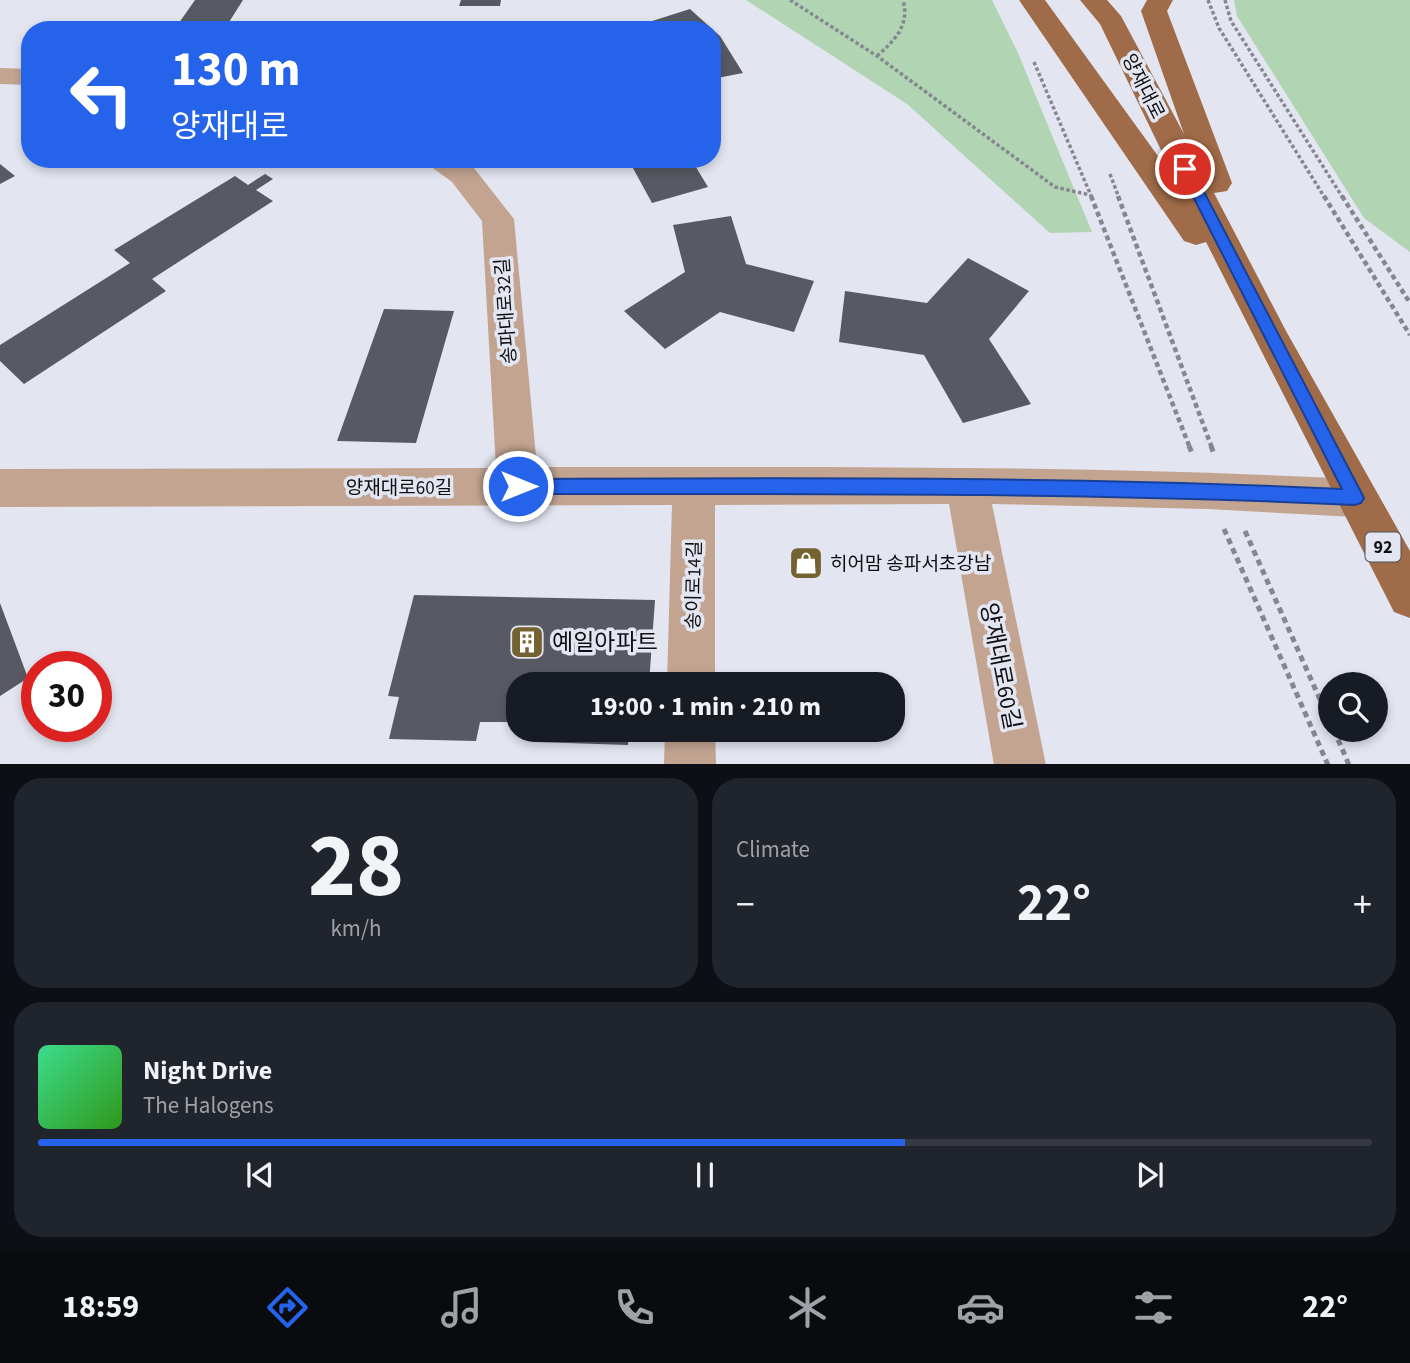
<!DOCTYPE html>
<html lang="en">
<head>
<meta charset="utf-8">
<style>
	body { margin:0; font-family:"Source Sans 3","Noto Sans KR",sans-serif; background:#20242c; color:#f1f3f6; height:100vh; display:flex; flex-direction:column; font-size:26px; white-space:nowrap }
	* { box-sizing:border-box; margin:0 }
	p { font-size:23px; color:#9ea1a6 }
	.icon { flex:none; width:38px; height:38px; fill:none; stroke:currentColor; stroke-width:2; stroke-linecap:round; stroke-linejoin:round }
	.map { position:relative; height:764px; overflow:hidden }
	.drawer { display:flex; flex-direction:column; gap:14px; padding:14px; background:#0d0f14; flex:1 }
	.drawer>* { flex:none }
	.banner { position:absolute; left:21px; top:21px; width:700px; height:147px; border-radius:28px; box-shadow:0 4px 10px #0003; background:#2563eb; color:#fff; overflow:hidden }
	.buttons { position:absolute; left:1318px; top:672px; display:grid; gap:14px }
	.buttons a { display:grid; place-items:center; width:70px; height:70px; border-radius:50%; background:#171b24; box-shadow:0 4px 10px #0003; font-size:35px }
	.speed { position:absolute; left:21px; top:651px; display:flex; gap:14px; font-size:35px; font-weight:700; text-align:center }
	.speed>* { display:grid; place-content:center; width:91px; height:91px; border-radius:50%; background:#171b24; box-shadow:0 4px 10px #0003; line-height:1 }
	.speed .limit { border:10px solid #d22; background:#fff; color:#111 }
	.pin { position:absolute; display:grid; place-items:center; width:60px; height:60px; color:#fff; margin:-30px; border:4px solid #fff; border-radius:50%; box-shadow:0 2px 7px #0007 }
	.me { position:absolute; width:77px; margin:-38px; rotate:90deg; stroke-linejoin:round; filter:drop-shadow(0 0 5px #0008) }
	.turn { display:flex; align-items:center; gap:24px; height:147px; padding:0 35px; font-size:32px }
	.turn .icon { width:91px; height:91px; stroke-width:2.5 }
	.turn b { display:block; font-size:49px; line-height:60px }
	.big { font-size:52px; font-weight:700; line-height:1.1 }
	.drawer .tile { flex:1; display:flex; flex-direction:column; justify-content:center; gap:10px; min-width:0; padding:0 24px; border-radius:28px; background:#20242c }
	.drawer .dial { align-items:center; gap:0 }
	.dial b { font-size:91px; line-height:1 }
	.song { display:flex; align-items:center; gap:21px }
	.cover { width:84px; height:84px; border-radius:10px; background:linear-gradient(135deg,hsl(150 70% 55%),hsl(110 70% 35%)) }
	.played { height:7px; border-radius:4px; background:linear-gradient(90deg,#2563eb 65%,#363941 65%) }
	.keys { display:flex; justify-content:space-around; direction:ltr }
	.heat { display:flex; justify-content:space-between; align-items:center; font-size:38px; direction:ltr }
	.drawer .tiles { flex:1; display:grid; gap:14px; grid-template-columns:1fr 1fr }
	.tile:last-child { grid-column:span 2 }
	.trip { position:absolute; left:506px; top:672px; width:399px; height:70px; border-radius:28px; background:#171b24; box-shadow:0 4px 10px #0003; font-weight:700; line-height:70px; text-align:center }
	.tabs { display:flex; height:112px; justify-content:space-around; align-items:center; background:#090b0e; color:#9ea1a6 }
	.tabs .icon { width:49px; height:49px }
	.tabs .active { color:#2563eb }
	.tabs b { font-size:32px; color:#f1f3f6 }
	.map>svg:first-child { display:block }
	.green { fill:#b1d5b3 }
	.building { fill:#575a62 }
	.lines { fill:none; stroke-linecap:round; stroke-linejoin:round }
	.path-far2 { stroke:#85878e; stroke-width:3.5; stroke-dasharray:3.5 2.5; stroke-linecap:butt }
	.path-far1 { stroke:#85878e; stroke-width:4.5; stroke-dasharray:5 3.5; stroke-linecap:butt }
	.path { stroke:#85878e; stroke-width:5; stroke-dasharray:6 4.5; stroke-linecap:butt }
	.minor { fill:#c2a491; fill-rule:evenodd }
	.primary { fill:#9f6b48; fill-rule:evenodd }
	.route { fill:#2563eb; stroke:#184099; stroke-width:2 }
	.labels { text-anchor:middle; stroke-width:7; stroke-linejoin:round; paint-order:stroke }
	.shield { fill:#e3e6f0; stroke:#4e5055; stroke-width:2 }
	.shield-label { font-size:18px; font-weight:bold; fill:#0e0f12 }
	.street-label { font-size:19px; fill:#0e0f12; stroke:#e3e6f0 }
	.poi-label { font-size:19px; fill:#0e0f12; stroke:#e3e6f0; text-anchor:start }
	.near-poi-label { font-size:23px; fill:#0e0f12; stroke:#e3e6f0; text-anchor:start }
	.near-street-label { font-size:23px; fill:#0e0f12; stroke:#e3e6f0 }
</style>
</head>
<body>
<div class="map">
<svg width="1410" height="765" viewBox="0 0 1410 765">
	<rect width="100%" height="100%" fill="#e3e6f0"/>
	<!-- green -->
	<path class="green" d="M 746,0 L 992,0 L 1018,53 L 1092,232 L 1050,233 L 907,104 Z
		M 1234,0 L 1410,0 L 1410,252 L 1364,218 L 1237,16 Z"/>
	<!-- building -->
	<path class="building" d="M 195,0 L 243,0 L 224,30 L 174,30 Z
		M 461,0 L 501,0 L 500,6 L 459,6 Z
		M 690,9 L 720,36 L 743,73 L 712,79 L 712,30 L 657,30 L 649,22 Z
		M 442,23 L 440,30 L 279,30 L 283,24 Z
		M 628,159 L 691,159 L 708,187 L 652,203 Z
		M 0,164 L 15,176 L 0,184 Z
		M 265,174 L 273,179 L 256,190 L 273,201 L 152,279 L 166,291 L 24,384 L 0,361 L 0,345 L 130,263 L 114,250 L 235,176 L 248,185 Z
		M 731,216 L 746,264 L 814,281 L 794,332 L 720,312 L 665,349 L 624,311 L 685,272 L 673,225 Z
		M 968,258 L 1029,291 L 989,339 L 1031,404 L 963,423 L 924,355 L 839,342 L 845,291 L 927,303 Z
		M 384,309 L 454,311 L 416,443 L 337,441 Z
		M 414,595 L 655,600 L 649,684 L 518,684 L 518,722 L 480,722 L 476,741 L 389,739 L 399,697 L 388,696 Z
		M 0,603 L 28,678 L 0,696 Z
		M 538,730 L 629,730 L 628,745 L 536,742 Z"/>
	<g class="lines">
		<!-- path-far2 -->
		<path class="path-far2" d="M 790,0 L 877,56 L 1055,187 L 1090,195
			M 1208,0 L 1219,28 L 1325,198
			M 1225,0 L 1231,21 L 1343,198
			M 877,56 C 895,40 910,25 903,0
			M 1034,62 L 1092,198
			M 1110,174 L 1119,198"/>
		<!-- path-far1 -->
		<path class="path-far1" d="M 1091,196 L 1190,448
			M 1118,196 L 1212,448
			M 1324,196 L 1410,335
			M 1342,196 L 1410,303"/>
		<!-- path -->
		<path class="path" d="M 1189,446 L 1192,453
			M 1211,446 L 1214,454
			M 1224,529 L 1328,765
			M 1245,531 L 1330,722
			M 1334,730 L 1349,765"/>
		<!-- minor -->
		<path class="minor" d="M 0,68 L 30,69 L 30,85 L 0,84 Z
			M 426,159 L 462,159 L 474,168 L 514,219 L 537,467 C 810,467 1082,465 1355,479 L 1370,484 L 1376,498 L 1370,512 L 1355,517 L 1207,509 L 992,504 L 1046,765 L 994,765 L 949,504 L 715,505 L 715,684 L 667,684 L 672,505 L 0,507 L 0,469 L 496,468 L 482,221 L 452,182 L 430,166 Z
			M 665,730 L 715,730 L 716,765 L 664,765 Z"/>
		<!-- primary -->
		<path class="primary" d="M 1019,0 L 1045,0 L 1176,181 L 1100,24 L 1080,0 L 1107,0 L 1121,16 L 1184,134 L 1141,11 L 1147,0 L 1173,0 L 1167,11 L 1232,183 L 1227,191 L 1214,193 L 1286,331 L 1410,551 L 1410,618 L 1394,612 L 1206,242 L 1196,245 L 1184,241 Z"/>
	</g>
	<!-- route -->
	<path class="route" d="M 1185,165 L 1192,169 L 1361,492 L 1364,498 L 1361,503 L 1355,505 C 1076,492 797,494 518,494 L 511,492 L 509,486 L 511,481 L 518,479 C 792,478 1067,476 1342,489 L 1179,169 Z"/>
	<!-- icons -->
	<defs>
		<g id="shop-square" transform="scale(1.75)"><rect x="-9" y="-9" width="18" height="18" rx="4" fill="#746230" stroke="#e3e6f0"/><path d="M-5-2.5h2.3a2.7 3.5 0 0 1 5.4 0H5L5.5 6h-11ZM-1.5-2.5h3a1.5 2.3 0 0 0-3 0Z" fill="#fff"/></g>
		<g id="building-square" transform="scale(1.75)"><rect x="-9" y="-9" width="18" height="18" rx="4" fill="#746230" stroke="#e3e6f0"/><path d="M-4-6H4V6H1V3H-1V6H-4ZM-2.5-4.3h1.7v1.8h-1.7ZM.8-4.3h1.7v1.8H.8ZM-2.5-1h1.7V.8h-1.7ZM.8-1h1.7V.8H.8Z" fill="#fff"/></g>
	</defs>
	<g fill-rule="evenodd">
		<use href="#shop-square" x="806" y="563"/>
		<use href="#building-square" x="527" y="642"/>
	</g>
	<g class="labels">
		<!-- shield labels -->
		<rect class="shield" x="1365.5" y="532.5" width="35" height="29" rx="5"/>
		<g class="shield-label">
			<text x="1383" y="553">92</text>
		</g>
		<!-- street labels -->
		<g class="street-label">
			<text transform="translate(1144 86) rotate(63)" y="7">양재대로</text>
			<text transform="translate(505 311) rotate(-94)" y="7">송파대로32길</text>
			<text x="399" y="494">양재대로60길</text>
			<text transform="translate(693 585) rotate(-89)" y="7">송이로14길</text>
		</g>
		<!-- poi labels -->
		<g class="poi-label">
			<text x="830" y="570">히어맘 송파서초강남</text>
		</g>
		<!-- near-poi labels -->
		<g class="near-poi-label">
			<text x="552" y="650">예일아파트</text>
		</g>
		<!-- near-street labels -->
		<g class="near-street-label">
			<text transform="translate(1001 666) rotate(79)" y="8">양재대로60길</text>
		</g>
	</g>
</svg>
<div class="buttons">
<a><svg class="icon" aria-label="search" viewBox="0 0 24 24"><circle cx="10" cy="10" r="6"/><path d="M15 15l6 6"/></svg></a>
</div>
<div class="speed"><div class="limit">30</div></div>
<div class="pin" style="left:1185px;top:169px;background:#d93025"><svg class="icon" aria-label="arrive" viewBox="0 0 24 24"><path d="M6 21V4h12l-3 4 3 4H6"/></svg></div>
<svg class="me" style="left:518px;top:486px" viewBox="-20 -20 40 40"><circle r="17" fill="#2563eb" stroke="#fff" stroke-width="3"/><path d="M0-11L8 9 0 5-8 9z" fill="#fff"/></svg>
<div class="trip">19:00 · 1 min · 210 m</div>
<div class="banner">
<div class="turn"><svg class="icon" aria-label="left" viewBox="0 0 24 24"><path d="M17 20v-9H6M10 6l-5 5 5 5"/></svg><div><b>130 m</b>양재대로</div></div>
</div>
</div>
<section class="drawer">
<div class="tiles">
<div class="tile dial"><b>28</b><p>km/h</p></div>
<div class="tile"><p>Climate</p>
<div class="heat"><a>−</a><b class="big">22°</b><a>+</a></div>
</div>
<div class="tile">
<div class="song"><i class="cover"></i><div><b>Night Drive</b><p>The Halogens</p></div></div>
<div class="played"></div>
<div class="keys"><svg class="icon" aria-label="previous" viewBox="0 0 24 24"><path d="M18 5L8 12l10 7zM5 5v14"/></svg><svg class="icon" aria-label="pause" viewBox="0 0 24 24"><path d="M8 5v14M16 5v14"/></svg><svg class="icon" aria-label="next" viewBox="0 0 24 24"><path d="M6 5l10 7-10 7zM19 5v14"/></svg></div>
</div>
</div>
</section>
<nav class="tabs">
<b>18:59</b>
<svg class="icon active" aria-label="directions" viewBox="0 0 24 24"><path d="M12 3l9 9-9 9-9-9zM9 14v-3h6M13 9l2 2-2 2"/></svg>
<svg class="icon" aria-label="music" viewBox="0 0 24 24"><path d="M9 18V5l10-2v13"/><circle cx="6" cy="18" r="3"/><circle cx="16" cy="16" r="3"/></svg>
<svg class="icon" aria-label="phone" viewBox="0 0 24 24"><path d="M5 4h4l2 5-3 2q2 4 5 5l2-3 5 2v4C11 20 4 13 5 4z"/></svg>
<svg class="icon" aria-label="climate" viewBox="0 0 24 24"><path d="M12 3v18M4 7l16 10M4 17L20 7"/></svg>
<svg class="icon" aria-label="car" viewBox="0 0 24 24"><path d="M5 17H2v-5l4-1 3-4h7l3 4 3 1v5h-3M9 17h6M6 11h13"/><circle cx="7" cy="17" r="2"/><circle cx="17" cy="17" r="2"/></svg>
<svg class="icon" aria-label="filters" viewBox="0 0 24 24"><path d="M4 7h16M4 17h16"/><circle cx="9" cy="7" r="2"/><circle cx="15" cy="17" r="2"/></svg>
<b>22°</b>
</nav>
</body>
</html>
